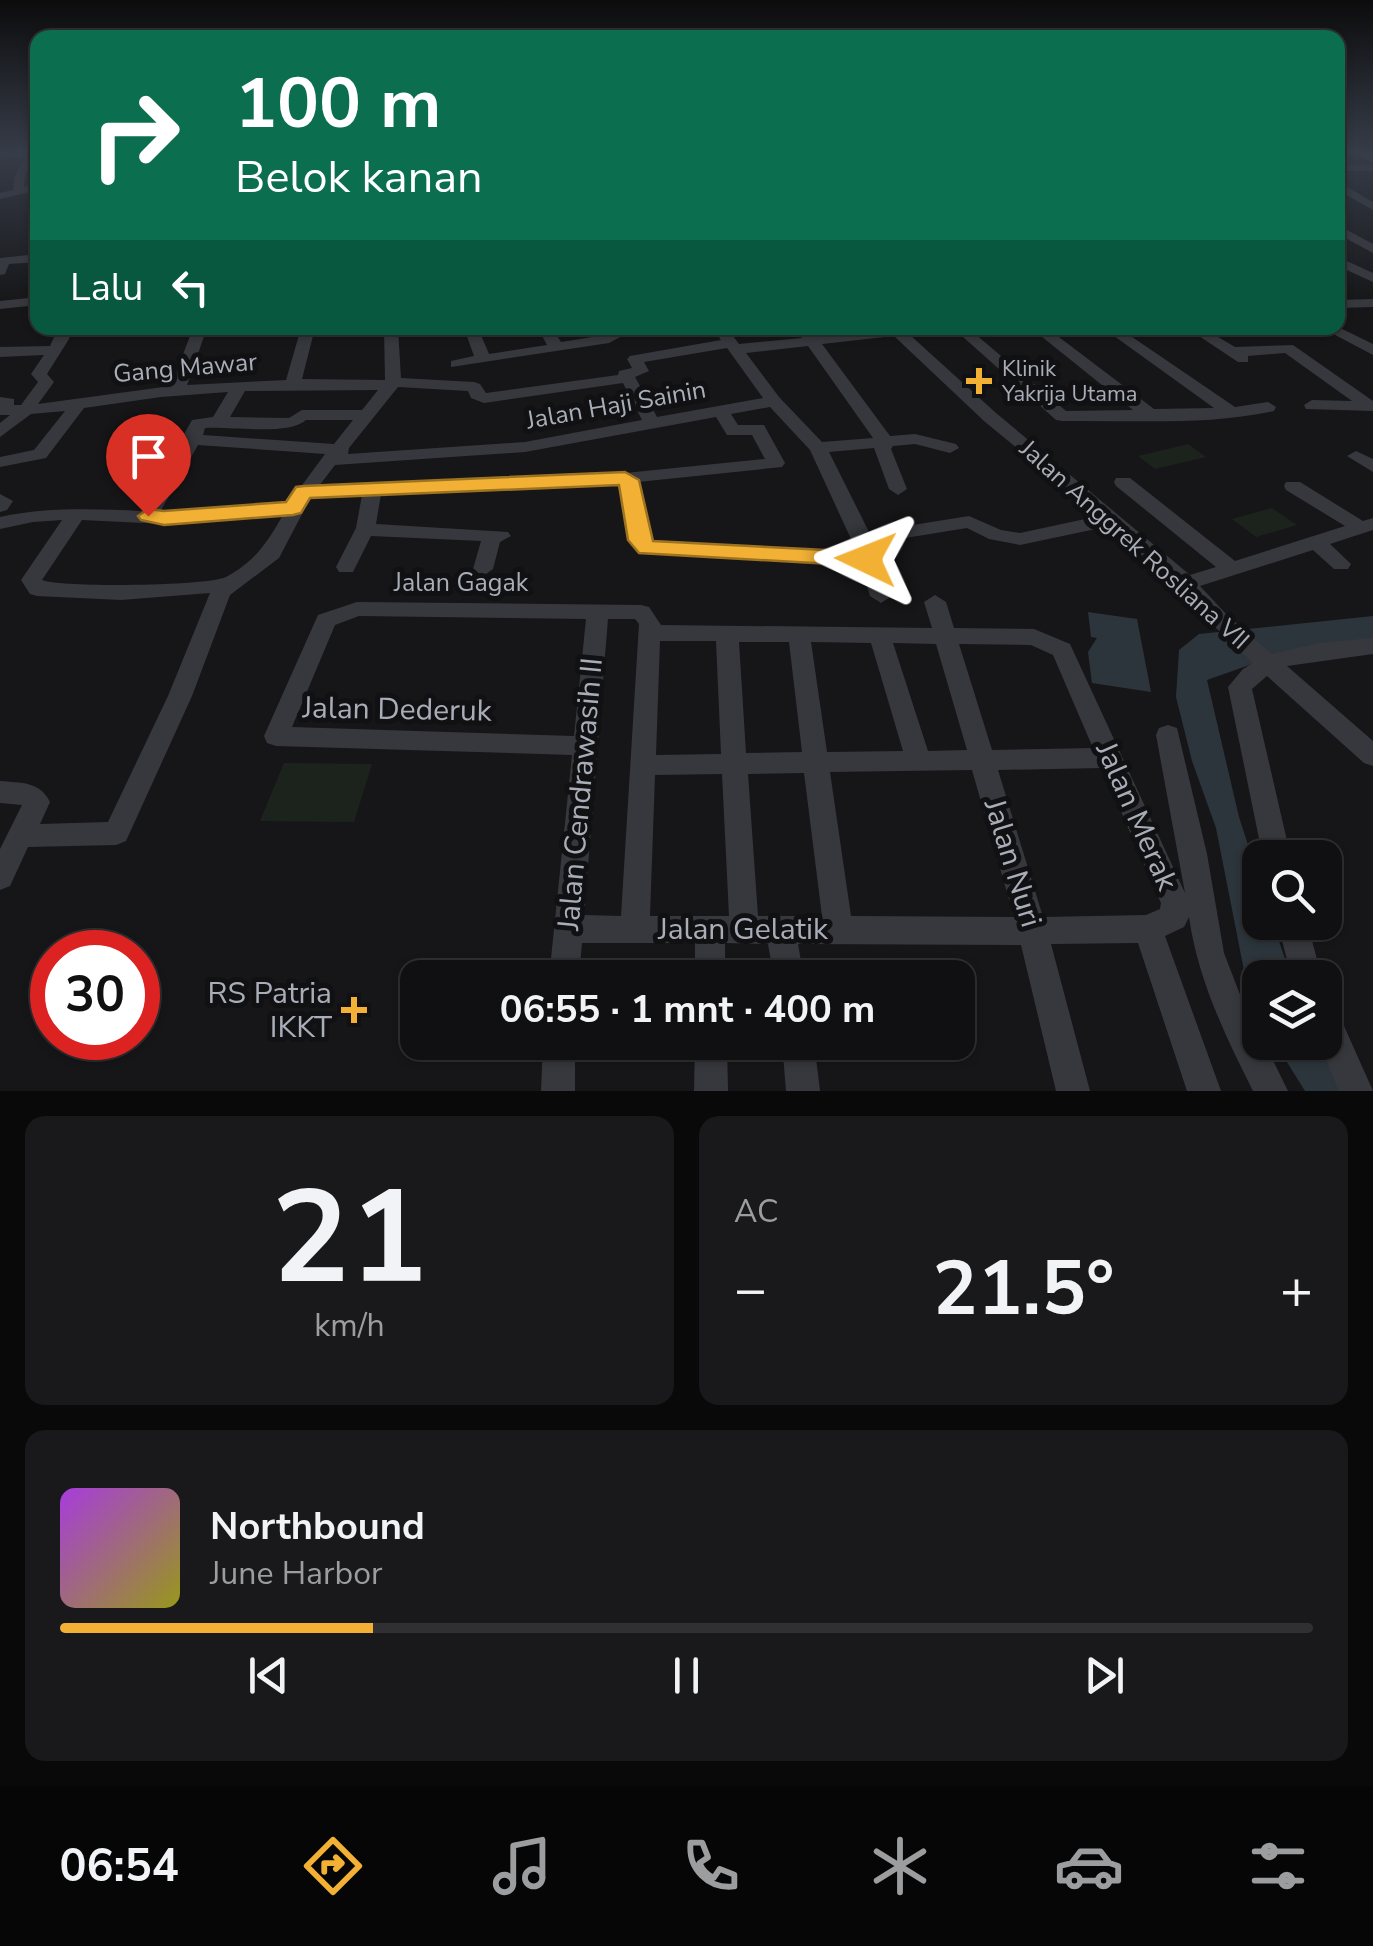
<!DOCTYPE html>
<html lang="id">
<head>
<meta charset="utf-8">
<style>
	body { margin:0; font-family:"Nunito Sans",sans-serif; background:#19191b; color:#f1f3f6; height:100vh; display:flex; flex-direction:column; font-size:38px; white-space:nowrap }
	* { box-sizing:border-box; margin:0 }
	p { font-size:32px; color:#9c9d9f }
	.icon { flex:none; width:55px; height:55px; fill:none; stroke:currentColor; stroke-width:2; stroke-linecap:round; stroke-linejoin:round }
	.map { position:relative; height:1091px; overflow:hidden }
	.side { display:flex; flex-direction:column; gap:25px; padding:25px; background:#09090a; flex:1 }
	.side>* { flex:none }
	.hud { position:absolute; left:30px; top:30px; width:1315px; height:305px; border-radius:20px; box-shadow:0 2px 8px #0004,0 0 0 2px #303032; background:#0b6e4f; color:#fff; overflow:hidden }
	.tools { position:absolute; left:1242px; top:840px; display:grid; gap:20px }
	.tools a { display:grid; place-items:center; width:100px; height:100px; border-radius:20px; background:#101012; box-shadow:0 2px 8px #0004,0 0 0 2px #303032; font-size:50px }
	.speed { position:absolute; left:30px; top:930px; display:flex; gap:20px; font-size:50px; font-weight:700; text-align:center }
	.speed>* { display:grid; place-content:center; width:130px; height:130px; border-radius:50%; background:#101012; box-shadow:0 2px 8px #0004,0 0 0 2px #303032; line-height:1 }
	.speed .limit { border:15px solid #d22; background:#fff; color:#111 }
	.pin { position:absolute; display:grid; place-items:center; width:85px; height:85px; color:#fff; margin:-102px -42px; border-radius:50% 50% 50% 0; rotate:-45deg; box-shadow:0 0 10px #0007 }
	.pin .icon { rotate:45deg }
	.me { position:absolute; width:110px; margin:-55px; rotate:272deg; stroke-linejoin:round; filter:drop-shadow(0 0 8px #0008) }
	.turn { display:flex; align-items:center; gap:35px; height:210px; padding:0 40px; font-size:45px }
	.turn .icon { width:130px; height:130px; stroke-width:2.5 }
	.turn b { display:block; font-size:70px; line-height:85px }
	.then { display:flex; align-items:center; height:95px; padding:0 40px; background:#0003; gap:20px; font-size:38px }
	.big { font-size:75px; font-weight:700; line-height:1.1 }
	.side .card { flex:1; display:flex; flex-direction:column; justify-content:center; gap:15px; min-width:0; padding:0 35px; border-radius:20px; background:#19191b }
	.side .dial { align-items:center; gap:0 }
	.dial b { font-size:130px; line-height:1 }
	.song { display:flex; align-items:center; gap:30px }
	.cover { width:120px; height:120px; border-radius:15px; background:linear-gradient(135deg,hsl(280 70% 55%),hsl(60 70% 35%)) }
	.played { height:10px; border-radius:5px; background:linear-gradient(90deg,#f2b134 25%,#303032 25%) }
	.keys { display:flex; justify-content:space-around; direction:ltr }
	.heat { display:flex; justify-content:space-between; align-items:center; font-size:55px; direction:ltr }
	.side .tiles { flex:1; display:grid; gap:25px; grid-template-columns:1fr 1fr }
	.card:last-child { grid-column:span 2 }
	.trip { position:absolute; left:400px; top:960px; width:575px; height:100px; border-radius:20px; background:#101012; box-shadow:0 2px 8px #0004,0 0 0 2px #303032; font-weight:700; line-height:100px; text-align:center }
	.dock { display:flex; height:160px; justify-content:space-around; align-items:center; background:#060607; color:#9c9d9f }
	.dock .icon { width:70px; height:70px }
	.dock .active { color:#f2b134 }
	.dock b { font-size:45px; color:#f1f3f6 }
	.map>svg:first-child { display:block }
	.green { fill:#1c231d }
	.water { fill:#2c353c }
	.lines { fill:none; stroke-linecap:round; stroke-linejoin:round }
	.minor { fill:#37383d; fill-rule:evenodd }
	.major { fill:#53555c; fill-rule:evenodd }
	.route { fill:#f2b134; stroke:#9d7322; stroke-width:2.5 }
	.poi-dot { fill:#f2b134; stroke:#111113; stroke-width:4 }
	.labels { text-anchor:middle; stroke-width:10; stroke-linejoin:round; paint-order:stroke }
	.far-poi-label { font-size:22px; fill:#a8adb8; stroke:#111113; text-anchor:start }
	.street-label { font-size:25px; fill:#a8adb8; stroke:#111113 }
	.near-street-label { font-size:30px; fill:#a8adb8; stroke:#111113 }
	.near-poi-label { font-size:30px; fill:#a8adb8; stroke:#111113; text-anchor:end }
</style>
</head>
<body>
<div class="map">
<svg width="1373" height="1091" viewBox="0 0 1373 1091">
	<rect width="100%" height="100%" fill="#161618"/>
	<!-- green -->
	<path class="green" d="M 1188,444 L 1206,457 L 1155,469 L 1138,456 Z
		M 1272,508 L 1297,525 L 1256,537 L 1232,519 Z
		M 284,763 L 372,764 L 354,822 L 260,821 Z"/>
	<!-- water -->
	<path class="water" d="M 1088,612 L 1137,619 L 1151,692 L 1092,683 L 1088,652 L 1097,638 L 1091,637 Z
		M 1373,616 L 1373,646 L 1283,653 L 1207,680 L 1239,817 L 1260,882 L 1260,922 L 1273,923 L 1291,977 L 1260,978 L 1260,1018 L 1250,1001 L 1216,828 L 1192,761 L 1176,697 L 1179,650 L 1199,634 Z
		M 1275,1043 L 1320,1043 L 1347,1091 L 1305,1091 Z"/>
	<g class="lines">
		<!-- minor -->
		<path class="minor" d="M 38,153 L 25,175 L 24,187 L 38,184 L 38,190 L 0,199 L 0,193 L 13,190 L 15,175 L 25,157 L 0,160 L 0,154 Z
			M 1338,165 L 1373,165 L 1373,171 L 1338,171 Z
			M 1338,182 L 1373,202 L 1373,210 L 1338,190 Z
			M 1338,225 L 1373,244 L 1373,253 L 1338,234 Z
			M 38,254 L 38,262 L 9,264 L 5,274 L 0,275 L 0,258 Z
			M 1338,257 L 1373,273 L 1373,282 L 1338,266 Z
			M 38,297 L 38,305 L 0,309 L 0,301 Z
			M 1373,299 L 1373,307 L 1338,308 L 1338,300 Z
			M 1338,327 L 1373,344 L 1373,355 L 1322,328 Z
			M 58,328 L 72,328 L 69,339 L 47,374 L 54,382 L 38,404 L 171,386 L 193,328 L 207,328 L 187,385 L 286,380 L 301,328 L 315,328 L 302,379 L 385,380 L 384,328 L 398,328 L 401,378 L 474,382 L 480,384 L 486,393 L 618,375 L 619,371 L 632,368 L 627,359 L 630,356 L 721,340 L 713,328 L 727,328 L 739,344 L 802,338 L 799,333 L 806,329 L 816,336 L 893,328 L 938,328 L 936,331 L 910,335 L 996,413 L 1190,575 L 1216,567 L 1116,486 L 1114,482 L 1116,478 L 1130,478 L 1235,561 L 1345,526 L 1286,490 L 1284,486 L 1286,482 L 1300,482 L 1363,521 L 1373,518 L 1373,530 L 1330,544 L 1351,564 L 1348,569 L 1334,569 L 1313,550 L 1200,586 L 1227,615 L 1272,654 L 1319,643 L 1373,638 L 1373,654 L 1287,666 L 1373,741 L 1373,766 L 1364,763 L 1267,676 L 1252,689 L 1291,858 L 1263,858 L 1228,687 L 1243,669 L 1253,663 C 1204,618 1159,570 1110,526 L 1020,545 L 989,539 L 967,528 L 874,543 L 892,596 L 881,603 L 870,596 L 861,565 L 640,552 L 629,540 L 620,484 L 381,494 L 376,524 L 508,532 L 511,536 L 500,542 L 493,569 L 483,576 L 473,569 L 481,541 L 371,536 L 353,572 L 339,572 L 336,567 L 356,528 L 362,495 L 311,497 L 279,558 L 230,595 L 192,696 L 126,841 L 116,845 L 28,847 L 10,886 L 0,890 L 0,849 L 22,805 L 0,803 L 0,781 C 21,783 40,781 50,802 L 40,824 L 108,822 L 168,696 L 210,593 L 121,600 L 37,596 L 30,594 L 21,580 L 62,520 L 33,522 L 0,529 L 0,517 C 48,507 93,509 141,511 L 192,420 L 213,417 L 228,392 L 161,397 L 84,408 L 46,458 L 0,467 L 0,457 L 34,450 L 65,411 L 31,414 L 0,437 L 0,423 L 10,415 L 0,415 L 0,397 L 14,399 L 14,405 L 21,405 L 38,382 L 31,374 L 44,355 L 0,357 L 0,347 L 50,346 ZM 894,336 L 984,421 L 1099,516 L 1020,533 L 1001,530 L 969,516 L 869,532 L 829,452 L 874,448 L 889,489 L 898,495 L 907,489 L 891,449 L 893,446 L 915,444 L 950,453 L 959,448 L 956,444 L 915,434 L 890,436 L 822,344 ZM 808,346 L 873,438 L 822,442 L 779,397 L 746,353 ZM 727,348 L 763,398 L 657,417 L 635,377 L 649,371 L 644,362 ZM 623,383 L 642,420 L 525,442 L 348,454 L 349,448 L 398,387 L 468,391 L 471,398 L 484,403 ZM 378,390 L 362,410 L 302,410 L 289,418 L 230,417 L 245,391 ZM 770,407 L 810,450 L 857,552 L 652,542 L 649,538 L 638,482 L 782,467 L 785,463 L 764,425 L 738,425 L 731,414 ZM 716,417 L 727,435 L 752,435 L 765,459 L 625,473 L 319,486 L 335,465 L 525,452 ZM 306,420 L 353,420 L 334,444 L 203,435 L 205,428 C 231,426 289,436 306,420 ZM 198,445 L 325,454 L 289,503 L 160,512 ZM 283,515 C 268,541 255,562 226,577 C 207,586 62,588 42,580 L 82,520 L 164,524 Z
			M 464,328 L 478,328 L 489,354 L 547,345 L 538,328 L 552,328 L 561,342 L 605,335 L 609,333 L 609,328 L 623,328 L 624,335 L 609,343 L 451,367 L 451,361 L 474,356 Z
			M 953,328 L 968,328 L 1066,411 L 1133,410 L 1031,328 L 1047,328 L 1154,409 L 1214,408 L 1103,328 L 1119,328 L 1235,407 L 1268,402 L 1276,407 L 1274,411 C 1204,426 1133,420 1062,421 L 1056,420 Z
			M 1187,328 L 1203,328 L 1235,347 L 1293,345 L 1373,401 L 1373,411 L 1306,409 L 1304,405 L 1312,400 L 1352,401 L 1285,353 L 1248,356 L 1248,362 L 1238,362 Z
			M 1356,451 L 1373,459 L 1373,472 L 1347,456 Z
			M 0,494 L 13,501 L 7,510 L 0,512 Z
			M 935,595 L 946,602 L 954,628 L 1034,629 L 1070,644 L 1185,893 L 1156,735 L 1159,728 L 1168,725 L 1177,728 L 1207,854 L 1224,953 L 1244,1005 L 1260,1036 L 1260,1042 L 1264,1042 L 1288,1091 L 1253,1091 C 1225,1035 1198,980 1189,917 L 1184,927 L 1165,936 L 1221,1091 L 1187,1091 L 1138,943 L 1051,944 L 1090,1091 L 1056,1091 L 1021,945 L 798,944 L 804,978 L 774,978 L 768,944 L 725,943 L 725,978 L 695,978 L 695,943 L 582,943 L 579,978 L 549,978 L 572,755 L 276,746 L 267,743 L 264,736 L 318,615 L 357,602 L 641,605 L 649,607 L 661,625 L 932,628 L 924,602 ZM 359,616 L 586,619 L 574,736 L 292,727 L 335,625 ZM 608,619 L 635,619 L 639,624 L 621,916 L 584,915 ZM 660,641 L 716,641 L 721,754 L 656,755 ZM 739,642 L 789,642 L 802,752 L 746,753 ZM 811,642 L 871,643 L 903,751 L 827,752 ZM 893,643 L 936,644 L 967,750 L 928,751 ZM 959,644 L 1031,645 L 1053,655 L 1093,748 L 992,750 ZM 1102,768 L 1161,903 L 1160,909 L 1146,915 L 1043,917 L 998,770 ZM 972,770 L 1014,917 L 851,916 L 830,772 ZM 804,773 L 822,916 L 758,916 L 748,774 ZM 722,774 L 729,916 L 650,916 L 655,775 Z
			M 1277,922 L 1307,922 L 1322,978 L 1292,978 Z
			M 1325,1003 L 1336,1008 L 1373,1091 L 1339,1091 L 1319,1042 L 1325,1042 Z
			M 543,1042 L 575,1042 L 575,1091 L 541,1091 Z
			M 695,1042 L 727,1042 L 728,1091 L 694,1091 Z
			M 782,1042 L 814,1042 L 820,1091 L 786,1091 Z"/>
		<!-- major -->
		<path class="major" d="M 1357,153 L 1373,154 L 1373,163 Z"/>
	</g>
	<!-- sky -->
	<linearGradient id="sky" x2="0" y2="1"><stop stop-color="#0c0c0d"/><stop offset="0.5" stop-color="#363c48"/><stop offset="1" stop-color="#363c48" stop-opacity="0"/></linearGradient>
	<rect width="1373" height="305" fill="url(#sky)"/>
	<!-- route -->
	<path class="route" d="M 625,472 L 639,480 L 653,541 L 866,552 L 878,559 L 866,566 L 639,553 L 628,540 L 619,485 L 310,498 L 301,513 L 293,515 L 164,525 L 141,520 L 138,516 L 148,509 L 164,511 L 286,502 L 296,487 L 304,486 Z"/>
	<!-- markers -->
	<g class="poi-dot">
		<path d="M974 366h10v10h10v10h-10v10h-10v-10h-10v-10h10z"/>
		<path d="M349 995h10v10h10v10h-10v10h-10v-10h-10v-10h10z"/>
	</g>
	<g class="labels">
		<!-- far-poi labels -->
		<g class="far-poi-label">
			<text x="1002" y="376">Klinik<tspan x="1002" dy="25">Yakrija Utama</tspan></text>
		</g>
		<!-- street labels -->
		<g class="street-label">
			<text transform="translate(185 367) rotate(-5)" y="9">Gang Mawar</text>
			<text transform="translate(616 404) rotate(-10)" y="9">Jalan Haji Sainin</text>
			<text transform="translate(1135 544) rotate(42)" y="9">Jalan Anggrek Rosliana VII</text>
			<text x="461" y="591">Jalan Gagak</text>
		</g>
		<!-- near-street labels -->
		<g class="near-street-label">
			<text transform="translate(397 709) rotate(1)" y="10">Jalan Dederuk</text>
			<text transform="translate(580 794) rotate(-85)" y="10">Jalan Cendrawasih II</text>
			<text transform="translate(1137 816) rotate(66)" y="10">Jalan Merak</text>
			<text transform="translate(1013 863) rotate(73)" y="10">Jalan Nuri</text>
			<text x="743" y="939">Jalan Gelatik</text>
		</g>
		<!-- near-poi labels -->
		<g class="near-poi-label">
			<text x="332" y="1003">RS Patria<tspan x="332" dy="34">IKKT</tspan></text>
		</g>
	</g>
</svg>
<div class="tools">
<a><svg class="icon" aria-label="search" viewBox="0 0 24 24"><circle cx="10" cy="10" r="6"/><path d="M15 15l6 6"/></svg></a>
<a><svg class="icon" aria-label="layers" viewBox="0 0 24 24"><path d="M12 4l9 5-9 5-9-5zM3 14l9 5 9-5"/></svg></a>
</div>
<div class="speed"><div class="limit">30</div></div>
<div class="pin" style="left:148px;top:516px;background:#d93025"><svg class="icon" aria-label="arrive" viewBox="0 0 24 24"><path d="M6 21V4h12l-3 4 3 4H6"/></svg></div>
<svg class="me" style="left:866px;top:559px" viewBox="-20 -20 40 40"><path d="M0-17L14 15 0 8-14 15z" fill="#f2b134" stroke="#fff" stroke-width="4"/></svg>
<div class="trip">06:55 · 1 mnt · 400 m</div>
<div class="hud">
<div class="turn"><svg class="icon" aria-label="right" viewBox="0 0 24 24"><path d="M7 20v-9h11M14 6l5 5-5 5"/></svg><div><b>100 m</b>Belok kanan</div></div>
<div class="then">Lalu<svg class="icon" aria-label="left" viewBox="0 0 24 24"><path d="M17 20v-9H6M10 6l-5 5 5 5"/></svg></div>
</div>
</div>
<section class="side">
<div class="tiles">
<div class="card dial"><b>21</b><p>km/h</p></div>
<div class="card"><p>AC</p>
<div class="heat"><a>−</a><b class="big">21.5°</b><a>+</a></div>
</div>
<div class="card">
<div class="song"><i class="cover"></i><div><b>Northbound</b><p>June Harbor</p></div></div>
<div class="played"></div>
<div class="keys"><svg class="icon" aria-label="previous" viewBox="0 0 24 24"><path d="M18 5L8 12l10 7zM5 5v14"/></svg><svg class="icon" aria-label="pause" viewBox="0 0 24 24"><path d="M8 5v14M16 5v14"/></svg><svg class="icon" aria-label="next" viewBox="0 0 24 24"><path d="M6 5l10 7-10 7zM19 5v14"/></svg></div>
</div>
</div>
</section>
<nav class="dock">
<b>06:54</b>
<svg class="icon active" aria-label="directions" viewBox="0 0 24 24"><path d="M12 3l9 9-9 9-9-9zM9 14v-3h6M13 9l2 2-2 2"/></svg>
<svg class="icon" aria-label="music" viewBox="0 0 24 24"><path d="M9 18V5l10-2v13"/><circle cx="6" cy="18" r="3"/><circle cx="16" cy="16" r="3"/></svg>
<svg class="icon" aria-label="phone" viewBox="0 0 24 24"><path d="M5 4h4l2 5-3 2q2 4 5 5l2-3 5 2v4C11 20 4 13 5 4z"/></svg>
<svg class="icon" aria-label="climate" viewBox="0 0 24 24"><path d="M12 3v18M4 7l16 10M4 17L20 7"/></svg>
<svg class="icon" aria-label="car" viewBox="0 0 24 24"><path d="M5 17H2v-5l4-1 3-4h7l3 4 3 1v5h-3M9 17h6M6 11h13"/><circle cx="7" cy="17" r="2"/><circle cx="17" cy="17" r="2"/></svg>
<svg class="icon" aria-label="filters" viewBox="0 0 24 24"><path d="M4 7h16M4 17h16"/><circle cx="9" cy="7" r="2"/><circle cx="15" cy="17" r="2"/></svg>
</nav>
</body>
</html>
